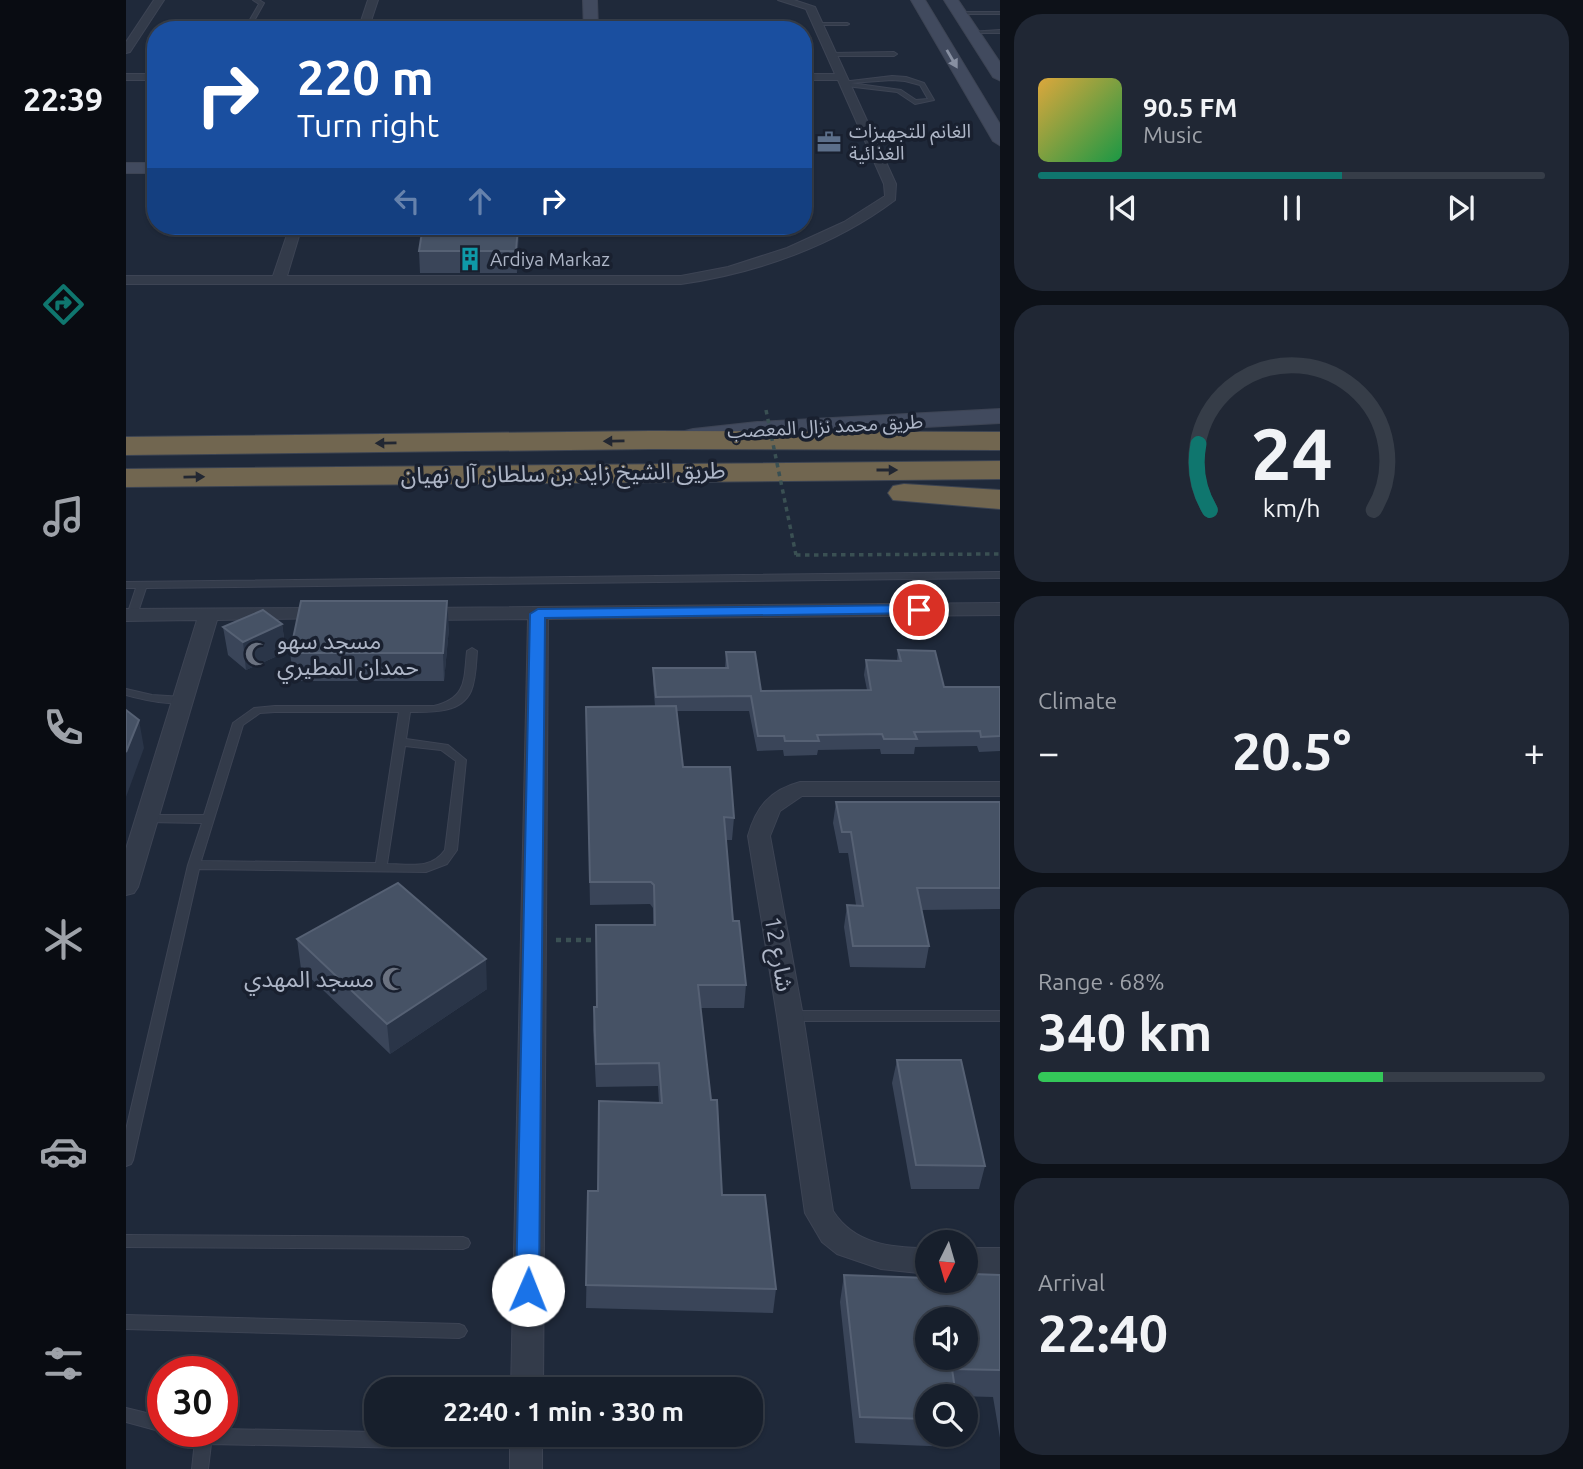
<!DOCTYPE html>
<html lang="en">
<head>
<meta charset="utf-8">
<style>
	body { margin:0; font-family:Ubuntu,"Noto Sans Arabic",sans-serif; background:#202734; color:#f1f3f6; height:100vh; display:flex; flex-direction:column; font-size:26px; white-space:nowrap }
	* { box-sizing:border-box; margin:0 }
	p { font-size:23px; color:#9ea2a9 }
	.icon { flex:none; width:38px; height:38px; fill:none; stroke:currentColor; stroke-width:2; stroke-linecap:round; stroke-linejoin:round }
	.map { position:relative; flex:1; overflow:hidden }
	.drawer { display:flex; flex-direction:column; gap:14px; padding:14px; background:#0d1118; width:583px }
	.drawer>* { flex:none }
	.hud { position:absolute; left:21px; top:21px; width:665px; height:214px; border-radius:28px; box-shadow:0 2px 5px #0004,0 0 0 2px #363d48; background:#1a4fa0; color:#fff; overflow:hidden }
	.needle { width:46px; rotate:185deg }
	.controls { position:absolute; left:789px; top:1230px; display:grid; gap:14px }
	.controls a { display:grid; place-items:center; width:63px; height:63px; border-radius:50%; background:#171f2c; box-shadow:0 2px 5px #0004,0 0 0 2px #363d48; font-size:35px }
	.speed { position:absolute; left:21px; top:1356px; display:flex; gap:14px; font-size:35px; font-weight:700; text-align:center }
	.speed>* { display:grid; place-content:center; width:91px; height:91px; border-radius:50%; background:#171f2c; box-shadow:0 2px 5px #0004,0 0 0 2px #363d48; line-height:1 }
	.speed .limit { border:10px solid #d22; background:#fff; color:#111 }
	.pin { position:absolute; display:grid; place-items:center; width:60px; height:60px; color:#fff; margin:-30px; border:4px solid #fff; border-radius:50%; box-shadow:0 2px 7px #0007 }
	.me { position:absolute; width:77px; margin:-38px; rotate:1deg; stroke-linejoin:round; filter:drop-shadow(0 0 5px #0008) }
	.turn { display:flex; align-items:center; gap:24px; height:147px; padding:0 35px; font-size:32px }
	.turn .icon { width:91px; height:91px; stroke-width:2.5 }
	.turn b { display:block; font-size:49px; line-height:60px }
	.lanes { display:flex; align-items:center; height:66px; padding:0 35px; background:#0003; justify-content:center; gap:35px; direction:ltr }
	.lanes .off { opacity:.35 }
	.big { font-size:52px; font-weight:700; line-height:1.1 }
	.drawer .widget { flex:1; display:flex; flex-direction:column; justify-content:center; gap:10px; min-width:0; padding:0 24px; border-radius:28px; background:#202734 }
	.drawer .dial { align-items:center; gap:0 }
	.dial svg { height:182px; overflow:visible; fill:none; stroke:#363d48; stroke-width:7; stroke-linecap:round; text-anchor:middle }
	.dial text { fill:#f1f3f6; stroke:none }
	.song { display:flex; align-items:center; gap:21px }
	.cover { width:84px; height:84px; border-radius:10px; background:linear-gradient(135deg,hsl(40 70% 55%),hsl(140 70% 35%)) }
	.played { height:7px; border-radius:4px; background:linear-gradient(90deg,#0f766e 60%,#363d48 60%) }
	.keys { display:flex; justify-content:space-around; direction:ltr }
	.heat { display:flex; justify-content:space-between; align-items:center; font-size:38px; direction:ltr }
	.charge { height:10px; border-radius:5px; background:linear-gradient(90deg,#34c759 68%,#363d48 0) }
	.trip { position:absolute; left:238px; top:1377px; width:399px; height:70px; border-radius:28px; background:#171f2c; box-shadow:0 2px 5px #0004,0 0 0 2px #363d48; font-weight:700; line-height:70px; text-align:center }
	main { display:flex; flex:1; min-height:0 }
	.dock { display:flex; flex-direction:column; width:126px; justify-content:space-around; align-items:center; background:#090c12; color:#9ea2a9 }
	.dock .icon { width:49px; height:49px }
	.dock .active { color:#0f766e }
	.dock b { font-size:32px; color:#f1f3f6 }
	.map>svg:first-child { display:block }
	.lines { fill:none; stroke-linecap:round; stroke-linejoin:round }
	.lane-casing { stroke:#3d4454; stroke-width:2 }
	.street-casing { stroke:#3d4454; stroke-width:2 }
	.secondary-casing { stroke:#3d4454; stroke-width:2 }
	.highway-casing { stroke:#3b4352; stroke-width:2 }
	.path-far1 { stroke:#3a5053; stroke-width:3.5; stroke-dasharray:4.5 4.5; stroke-linecap:butt }
	.path { stroke:#3a5053; stroke-width:4.5; stroke-dasharray:5 5; stroke-linecap:butt }
	.lane { fill:#333b4a; fill-rule:evenodd }
	.street { fill:#333b4a; fill-rule:evenodd }
	.secondary { fill:#414a5e; fill-rule:evenodd }
	.highway { fill:#716650; fill-rule:evenodd }
	.path-bridge { stroke:#3a5053; stroke-width:3.5; stroke-dasharray:4.5 4.5; stroke-linecap:butt }
	.wall { fill:#3a4559 }
	.shaded-wall { fill:#2a3548 }
	.building { fill:#465265; stroke:#566174; stroke-width:2; fill-rule:evenodd }
	.oneway { fill:#8890a2 }
	.oneway2 { fill:#222732 }
	.route { fill:#1a73e8; stroke:#114b97; stroke-width:2 }
	.labels { text-anchor:middle; stroke-width:7; stroke-linejoin:round; paint-order:stroke }
	.far-poi-label { font-size:19px; fill:#aeb6c7; stroke:#19202f; text-anchor:start }
	.far-street-label { font-size:19px; fill:#aeb6c7; stroke:#19202f }
	.street-label { font-size:23px; fill:#aeb6c7; stroke:#19202f }
	.poi-label { font-size:23px; fill:#aeb6c7; stroke:#19202f; text-anchor:start }
</style>
</head>
<body>
<main>
<nav class="dock">
<b>22:39</b>
<svg class="icon active" aria-label="directions" viewBox="0 0 24 24"><path d="M12 3l9 9-9 9-9-9zM9 14v-3h6M13 9l2 2-2 2"/></svg>
<svg class="icon" aria-label="music" viewBox="0 0 24 24"><path d="M9 18V5l10-2v13"/><circle cx="6" cy="18" r="3"/><circle cx="16" cy="16" r="3"/></svg>
<svg class="icon" aria-label="phone" viewBox="0 0 24 24"><path d="M5 4h4l2 5-3 2q2 4 5 5l2-3 5 2v4C11 20 4 13 5 4z"/></svg>
<svg class="icon" aria-label="climate" viewBox="0 0 24 24"><path d="M12 3v18M4 7l16 10M4 17L20 7"/></svg>
<svg class="icon" aria-label="car" viewBox="0 0 24 24"><path d="M5 17H2v-5l4-1 3-4h7l3 4 3 1v5h-3M9 17h6M6 11h13"/><circle cx="7" cy="17" r="2"/><circle cx="17" cy="17" r="2"/></svg>
<svg class="icon" aria-label="filters" viewBox="0 0 24 24"><path d="M4 7h16M4 17h16"/><circle cx="9" cy="7" r="2"/><circle cx="15" cy="17" r="2"/></svg>
</nav>
<div class="map">
<svg width="875" height="1469" viewBox="0 0 875 1469">
	<rect width="100%" height="100%" fill="#1f293a"/>
	<g class="lines">
		<!-- lane casing -->
		<g class="lane-casing">
			<path id="lane" d="M 127,0 L 133,0 L 138,3 L 123,30 L 118,30 L 133,4 Z
				M 833,12 L 875,12 L 875,14 L 831,14 Z
				M 692,23 L 721,23 L 723,24 L 721,25 L 690,25 Z
				M 875,30 L 875,33 L 845,33 L 843,32 Z
				M 706,53 L 768,52 L 771,54 L 768,56 L 704,56 Z
				M 766,76 L 780,77 L 798,83 L 808,100 L 789,104 L 771,92 L 720,86 L 716,82 ZM 766,80 L 779,81 L 794,85 L 802,99 L 790,100 L 775,90 L 725,83 Z
				M 875,572 L 875,578 L 20,588 L 11,615 L 6,618 L 1,615 L 10,588 L 0,588 L 0,582 Z
				M 346,648 L 351,651 C 350,664 350,679 345,691 C 335,714 304,712 284,712 L 280,739 L 322,745 L 340,760 L 331,850 L 321,864 L 300,872 L 73,869 L 7,1160 L 5,1164 L 0,1166 L 0,1130 L 62,865 L 76,823 L 21,822 L 17,821 L 15,818 L 17,815 L 78,815 L 107,723 L 128,708 L 149,706 L 308,706 C 341,698 338,680 341,651 ZM 149,712 L 273,712 L 250,863 L 75,861 L 117,725 L 134,713 ZM 279,746 L 315,750 L 330,761 L 319,850 C 305,870 284,864 261,864 Z
				M 0,689 L 26,695 L 57,697 L 62,700 C 49,708 15,699 0,695 Z
				M 664,1011 L 875,1011 L 875,1021 L 664,1021 L 660,1019 L 658,1016 L 660,1013 Z
				M 0,1235 L 337,1237 L 342,1239 L 344,1243 L 342,1247 L 337,1249 L 0,1247 Z
				M 0,1315 L 333,1324 L 338,1326 L 341,1331 L 338,1336 L 333,1338 L 0,1329 Z
				M 0,1408 L 37,1417 L 37,1432 L 39,1432 L 37,1432 L 0,1422 Z
				M 96,1429 L 250,1432 L 250,1435 L 293,1435 L 295,1440 L 293,1445 L 287,1448 L 85,1444 L 82,1469 L 66,1469 L 69,1441 L 55,1437 L 53,1432 L 96,1432 Z"/>
		</g>
		<!-- street casing -->
		<g class="street-casing">
			<path id="street" d="M 28,0 L 38,0 L 4,52 L 0,53 L 0,42 Z
				M 242,0 L 252,0 L 242,30 L 232,30 Z
				M 652,0 L 668,0 L 689,7 L 770,184 L 769,200 C 708,246 631,273 555,284 L 0,284 L 0,276 L 147,276 L 164,226 L 176,226 L 161,276 L 555,276 L 602,267 L 661,248 L 718,222 L 759,196 L 758,184 L 712,80 L 677,80 L 677,74 L 709,74 L 680,9 Z
				M 0,74 L 30,74 L 30,80 L 0,80 Z
				M 875,603 L 875,615 L 422,619 L 417,1390 L 385,1390 L 402,619 L 295,620 L 285,614 L 295,608 Z
				M 200,608 L 207,610 L 210,614 L 207,618 L 91,620 L 12,887 L 8,893 L 0,895 L 0,849 L 71,620 L 0,621 L 0,609 Z
				M 674,782 L 875,782 L 875,796 L 676,796 L 654,811 L 644,836 L 677,1016 L 707,1211 C 728,1244 765,1248 802,1248 L 802,1274 L 755,1269 L 711,1254 L 696,1242 L 679,1213 L 651,1016 L 622,836 C 630,807 644,790 674,782 Z
				M 840,1248 L 875,1248 L 875,1274 L 840,1274 Z
				M 384,1435 L 416,1435 L 416,1469 L 384,1469 Z"/>
		</g>
		<!-- secondary casing -->
		<g class="secondary-casing">
			<path id="secondary" d="M 457,0 L 471,0 L 472,30 L 458,30 Z
				M 785,0 L 799,0 L 875,126 L 875,146 L 867,141 Z
				M 818,0 L 832,0 L 875,64 L 875,81 L 867,77 Z
				M 0,163 L 30,163 L 30,173 L 0,173 Z
				M 875,409 L 875,423 L 631,436 L 567,443 L 559,441 L 555,436 L 559,431 L 567,429 L 631,422 Z"/>
		</g>
		<!-- highway casing -->
		<g class="highway-casing">
			<path id="highway" d="M 524,431 L 875,432 L 875,450 L 524,449 L 0,455 L 0,437 Z
				M 875,461 L 875,479 L 0,487 L 0,469 Z
				M 778,484 L 875,490 L 875,509 L 767,500 L 762,493 L 767,486 Z"/>
		</g>
		<!-- path-far1 -->
		<path class="path-far1" d="M 670,555 L 875,554"/>
		<!-- path -->
		<path class="path" d="M 430,940 L 474,940"/>
		<!-- lane -->
		<use href="#lane" class="lane"/>
		<!-- street -->
		<use href="#street" class="street"/>
		<!-- secondary -->
		<use href="#secondary" class="secondary"/>
		<!-- highway -->
		<use href="#highway" class="highway"/>
		<!-- path-bridge -->
		<path class="path-bridge" d="M 640,410 L 670,555"/>
	</g>
	<!-- wall -->
	<path class="wall" d="M 393,226 L 391,273 L 294,273 L 293,251 Z
		M 156,624 L 160,652 L 120,670 L 102,655 L 97,627 Z
		M 323,628 L 318,681 L 168,681 L 164,653 Z
		M 772,650 L 818,687 L 874,687 L 874,751 L 853,752 L 851,746 L 789,747 L 788,754 L 755,754 L 754,749 L 692,750 L 691,755 L 658,756 L 657,750 L 631,751 L 623,711 L 551,711 L 557,767 L 608,818 L 606,840 L 600,840 L 607,921 L 620,985 L 618,1008 L 574,1008 L 596,1195 L 650,1289 L 647,1313 L 460,1308 L 462,1191 L 472,1191 L 533,1103 L 532,1086 L 470,1087 L 467,1030 L 468,1007 L 471,1007 L 470,925 L 527,925 L 527,908 L 524,904 L 464,905 L 460,707 L 529,706 L 527,683 L 527,668 L 599,668 L 600,652 L 635,691 L 741,690 L 738,675 L 740,660 L 771,661 Z
		M 710,802 L 874,802 L 874,909 L 795,910 L 803,946 L 799,968 L 724,967 L 718,927 L 721,905 L 730,905 L 722,853 L 713,853 L 707,823 Z
		M 171,939 L 361,989 L 264,1054 L 175,969 Z
		M 771,1060 L 859,1166 L 853,1189 L 785,1189 L 766,1083 Z
		M 846,1274 L 874,1275 L 874,1438 L 867,1397 L 830,1396 L 802,1396 L 802,1435 L 830,1435 L 827,1447 L 729,1443 L 714,1302 L 718,1275 L 844,1279 Z"/>
	<!-- shaded-wall -->
	<path class="shaded-wall" d="M 392,226 L 393,226 L 391,273 L 390,251 Z
		M 321,601 L 323,628 L 318,681 L 317,653 Z
		M 156,624 L 160,652 L 120,670 L 117,642 Z
		M 13,720 L 18,748 L 0,797 L 0,752 Z
		M 360,959 L 361,989 L 264,1054 L 261,1024 Z"/>
	<!-- building -->
	<path class="building" d="M 297,226 L 392,226 L 390,251 L 293,251 Z
		M 175,601 L 321,601 L 317,653 L 164,653 Z
		M 137,610 L 156,624 L 117,642 L 97,627 Z
		M 772,650 L 809,651 L 818,687 L 874,687 L 874,736 L 855,737 L 854,731 L 788,732 L 791,739 L 758,739 L 756,734 L 691,735 L 693,741 L 659,741 L 658,736 L 632,736 L 625,696 L 530,697 L 527,668 L 602,668 L 600,652 L 629,652 L 635,691 L 745,690 L 740,660 L 775,661 Z
		M 550,706 L 557,767 L 604,767 L 608,818 L 598,817 L 607,921 L 613,921 L 620,985 L 572,985 L 585,1100 L 591,1100 L 596,1195 L 639,1195 L 650,1289 L 460,1285 L 462,1191 L 472,1191 L 473,1101 L 536,1103 L 533,1063 L 470,1064 L 468,1007 L 471,1007 L 470,925 L 529,925 L 528,885 L 525,882 L 464,882 L 460,707 Z
		M 0,710 L 13,720 L 0,752 Z
		M 710,802 L 874,802 L 874,888 L 791,888 L 803,946 L 727,946 L 721,905 L 737,906 L 725,832 L 716,832 Z
		M 272,883 L 360,959 L 261,1024 L 171,939 Z
		M 771,1060 L 835,1060 L 859,1166 L 790,1165 Z
		M 846,1274 L 874,1275 L 874,1370 L 826,1369 L 830,1396 L 802,1396 L 802,1419 L 734,1417 L 718,1275 L 802,1278 L 802,1281 L 840,1281 L 840,1279 L 847,1279 ZM 802,1320 L 840,1320 L 840,1358 L 802,1358 Z"/>
	<!-- one-way arrows -->
	<defs><path id="oneway-solid" d="M-6-.8H1V-3.2L6.5 0L1 3.2V.8H-6Z" transform="scale(1.75)"/></defs>
	<use class="oneway" href="#oneway-solid" transform="translate(826 59) rotate(60)"/>
	<g class="oneway2">
		<use href="#oneway-solid" transform="translate(488 441) rotate(179)"/>
		<use href="#oneway-solid" transform="translate(260 443) rotate(179)"/>
		<use href="#oneway-solid" transform="translate(761 470)"/>
		<use href="#oneway-solid" transform="translate(68 477) rotate(-1)"/>
	</g>
	<!-- route -->
	<path class="route" d="M 793,605 L 798,607 L 800,610 L 798,613 L 419,618 L 413,1290 L 410,1297 L 402,1299 L 394,1297 L 390,1290 L 404,614 L 412,609 Z"/>
	<!-- icons -->
	<defs>
		<g id="office-bare" transform="scale(1.89)"><path d="M-6-3h4V-5.5h4V-3h4V5H-6ZM-1-4.5V-3h2v-1.5ZM-6 0V1H6V0Z" fill="#5c6f8a" stroke="#19202f" stroke-width="2.5" paint-order="stroke"/></g>
		<g id="building-bare" transform="scale(1.89)"><path d="M-4-6H4V6H1V3H-1V6H-4ZM-2.5-4.3h1.7v1.8h-1.7ZM.8-4.3h1.7v1.8H.8ZM-2.5-1h1.7V.8h-1.7ZM.8-1h1.7V.8H.8Z" fill="#0f9aa8" stroke="#19202f" stroke-width="2.5" paint-order="stroke"/></g>
		<g id="mosque-bare" transform="scale(1.89)"><path d="M3.5-4.9A6 6 0 1 0 3.5 4.9A5 5 0 1 1 3.5-4.9Z" fill="#6b7280" stroke="#19202f" stroke-width="2.5" paint-order="stroke"/></g>
	</defs>
	<g fill-rule="evenodd">
		<use href="#office-bare" x="703" y="142"/>
		<use href="#building-bare" x="344" y="259"/>
		<use href="#mosque-bare" x="131" y="654"/>
		<use href="#mosque-bare" x="268" y="979"/>
	</g>
	<g class="labels">
		<!-- far-poi labels -->
		<g class="far-poi-label">
			<text x="723" y="138">الغانم للتجهيزات<tspan x="723" dy="22">الغذائية</tspan></text>
			<text x="364" y="266">Ardiya Markaz</text>
		</g>
		<!-- far-street labels -->
		<g class="far-street-label">
			<text transform="translate(699 426) rotate(-3)" y="7">طريق محمد نزال المعصب</text>
		</g>
		<!-- street labels -->
		<g class="street-label">
			<text transform="translate(437 473) rotate(-1)" y="8">طريق الشيخ زايد بن سلطان آل نهيان</text>
			<text transform="translate(653 954) rotate(80)" y="8">شارع 12</text>
		</g>
		<!-- poi labels -->
		<g class="poi-label">
			<text x="151" y="649">مسجد سهو<tspan x="151" dy="26">حمدان المطيري</tspan></text>
			<text x="248" y="987" text-anchor="end">مسجد المهدي</text>
		</g>
	</g>
</svg>
<div class="controls">
<a><svg class="needle" viewBox="-14 -14 28 28"><path d="M0-13l5 13h-10z" fill="#e53935"/><path d="M0 13l5-13h-10z" fill="#9ea2a9"/></svg></a>
<a><svg class="icon" aria-label="sound" viewBox="0 0 24 24"><path d="M4 9h4l5-4v14l-5-4H4zM17 9q2 3 0 6"/></svg></a>
<a><svg class="icon" aria-label="search" viewBox="0 0 24 24"><circle cx="10" cy="10" r="6"/><path d="M15 15l6 6"/></svg></a>
</div>
<div class="speed"><div class="limit">30</div></div>
<div class="pin" style="left:793px;top:610px;background:#d93025"><svg class="icon" aria-label="arrive" viewBox="0 0 24 24"><path d="M6 21V4h12l-3 4 3 4H6"/></svg></div>
<svg class="me" style="left:402px;top:1290px" viewBox="-20 -20 40 40"><circle r="19" fill="#fff"/><path d="M0-13L10 11 0 6-10 11z" fill="#1a73e8"/></svg>
<div class="trip">22:40 · 1 min · 330 m</div>
<div class="hud">
<div class="turn"><svg class="icon" aria-label="right" viewBox="0 0 24 24"><path d="M7 20v-9h11M14 6l5 5-5 5"/></svg><div><b>220 m</b>Turn right</div></div>
<div class="lanes"><svg class="icon off" aria-label="left" viewBox="0 0 24 24"><path d="M17 20v-9H6M10 6l-5 5 5 5"/></svg><svg class="icon off" aria-label="ahead" viewBox="0 0 24 24"><path d="M12 20V5M6 11l6-6 6 6"/></svg><svg class="icon" aria-label="right" viewBox="0 0 24 24"><path d="M7 20v-9h11M14 6l5 5-5 5"/></svg></div>
</div>
</div>
<section class="drawer">
<div class="widget">
<div class="song"><i class="cover"></i><div><b>90.5 FM</b><p>Music</p></div></div>
<div class="played"></div>
<div class="keys"><svg class="icon" aria-label="previous" viewBox="0 0 24 24"><path d="M18 5L8 12l10 7zM5 5v14"/></svg><svg class="icon" aria-label="pause" viewBox="0 0 24 24"><path d="M8 5v14M16 5v14"/></svg><svg class="icon" aria-label="next" viewBox="0 0 24 24"><path d="M6 5l10 7-10 7zM19 5v14"/></svg></div>
</div>
<div class="widget dial"><svg viewBox="0 0 100 80">
<path d="M14 69A42 42 0 1 1 86 69"/>
<path d="M14 69A42 42 0 0 1 9 40" stroke="#0f766e"/>
<text x="50" y="56" font-size="32" font-weight="700">24</text>
<text x="50" y="72" font-size="11">km/h</text>
</svg></div>
<div class="widget"><p>Climate</p>
<div class="heat"><a>−</a><b class="big">20.5°</b><a>+</a></div>
</div>
<div class="widget"><p>Range · 68%</p><b class="big">340 km</b><div class="charge"></div></div>
<div class="widget"><p>Arrival</p><b class="big">22:40</b></div>
</section>
</main>
</body>
</html>
